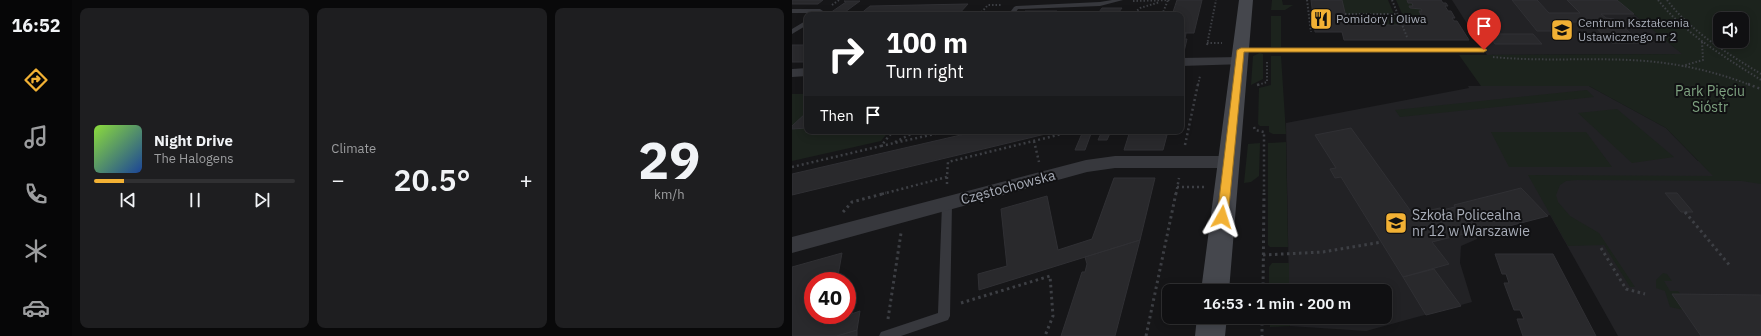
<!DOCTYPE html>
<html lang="en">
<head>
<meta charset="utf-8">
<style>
	body { margin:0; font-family:"IBM Plex Sans",sans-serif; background:#1e1e20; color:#f1f3f6; height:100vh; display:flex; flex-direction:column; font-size:15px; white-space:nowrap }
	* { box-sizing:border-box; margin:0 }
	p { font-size:13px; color:#9c9d9f }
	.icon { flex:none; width:22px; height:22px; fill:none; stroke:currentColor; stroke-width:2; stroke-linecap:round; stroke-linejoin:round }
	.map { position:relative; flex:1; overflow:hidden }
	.panel { display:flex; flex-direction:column; gap:8px; padding:8px; background:#09090a; width:720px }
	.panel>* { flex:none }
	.top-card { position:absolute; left:12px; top:12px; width:380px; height:122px; border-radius:8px; box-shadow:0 2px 10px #0003,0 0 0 1px #303032; background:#202124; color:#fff; overflow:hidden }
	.controls { position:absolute; left:921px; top:12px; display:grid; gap:8px }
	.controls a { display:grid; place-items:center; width:36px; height:36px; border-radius:8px; background:#101012; box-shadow:0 2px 10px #0003,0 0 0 1px #303032; font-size:20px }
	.speed { position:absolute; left:12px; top:272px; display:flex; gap:8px; font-size:20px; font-weight:700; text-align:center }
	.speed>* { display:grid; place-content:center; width:52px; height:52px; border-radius:50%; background:#101012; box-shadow:0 2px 10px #0003,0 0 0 1px #303032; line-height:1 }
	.speed .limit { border:6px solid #d22; background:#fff; color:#111 }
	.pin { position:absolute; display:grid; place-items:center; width:34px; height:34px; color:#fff; margin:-41px -17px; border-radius:50% 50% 50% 0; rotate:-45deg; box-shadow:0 0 4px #0007 }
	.pin .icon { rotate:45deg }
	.me { position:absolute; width:44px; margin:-22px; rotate:6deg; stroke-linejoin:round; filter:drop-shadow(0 0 3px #0008) }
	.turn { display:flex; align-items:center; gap:14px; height:84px; padding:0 16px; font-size:18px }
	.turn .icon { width:52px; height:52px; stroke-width:2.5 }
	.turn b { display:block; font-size:28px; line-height:34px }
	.then { display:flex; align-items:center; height:38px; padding:0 16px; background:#0003; gap:8px; font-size:15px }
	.big { font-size:30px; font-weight:600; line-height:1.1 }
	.panel .card { flex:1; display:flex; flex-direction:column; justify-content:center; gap:6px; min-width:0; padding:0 14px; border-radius:8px; background:#1e1e20 }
	.panel .dial { align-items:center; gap:0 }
	.dial b { font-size:52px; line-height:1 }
	.song { display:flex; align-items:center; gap:12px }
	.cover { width:48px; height:48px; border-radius:6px; background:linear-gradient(135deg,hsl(90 70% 55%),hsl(220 70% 35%)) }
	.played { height:4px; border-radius:2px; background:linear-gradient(90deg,#f2b134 15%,#303032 15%) }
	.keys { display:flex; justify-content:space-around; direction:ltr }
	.heat { display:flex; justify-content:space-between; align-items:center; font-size:22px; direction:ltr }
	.panel .tiles { flex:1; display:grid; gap:8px; grid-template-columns:repeat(3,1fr) }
	.trip { position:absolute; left:370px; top:284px; width:230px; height:40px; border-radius:8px; background:#101012; box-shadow:0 2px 10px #0003,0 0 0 1px #303032; font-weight:600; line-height:40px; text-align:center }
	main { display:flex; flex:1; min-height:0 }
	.tabs { display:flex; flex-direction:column; width:72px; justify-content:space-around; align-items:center; background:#060607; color:#9c9d9f }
	.tabs .icon { width:28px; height:28px }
	.tabs .on { color:#f2b134 }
	.tabs b { font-size:18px; color:#f1f3f6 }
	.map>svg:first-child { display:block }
	.built { fill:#222225 }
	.green { fill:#1c231d; fill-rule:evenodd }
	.building { fill:#29292c; stroke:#303034 }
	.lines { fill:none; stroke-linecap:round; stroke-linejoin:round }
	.path-far2 { stroke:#3d3f44; stroke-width:2; stroke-dasharray:1.5 2; stroke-linecap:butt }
	.path-far1 { stroke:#3d3f44; stroke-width:2.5; stroke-dasharray:2 3; stroke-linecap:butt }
	.path { stroke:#3d3f44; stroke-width:3; stroke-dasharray:2.5 3.5; stroke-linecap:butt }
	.lane { fill:#37383d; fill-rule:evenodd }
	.street { fill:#37383d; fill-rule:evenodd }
	.secondary { fill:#45474d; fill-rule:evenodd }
	.route { fill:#f2b134; stroke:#9d7322 }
	.labels { text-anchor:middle; stroke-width:4; stroke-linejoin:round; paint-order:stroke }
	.far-poi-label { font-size:12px; fill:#a8adb8; stroke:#111113; text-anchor:start }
	.park-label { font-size:14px; fill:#7fa381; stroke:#111113 }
	.street-label { font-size:14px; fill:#a8adb8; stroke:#111113 }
	.poi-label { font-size:14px; fill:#a8adb8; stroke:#111113; text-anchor:start }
</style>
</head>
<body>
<main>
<nav class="tabs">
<b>16:52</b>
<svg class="icon on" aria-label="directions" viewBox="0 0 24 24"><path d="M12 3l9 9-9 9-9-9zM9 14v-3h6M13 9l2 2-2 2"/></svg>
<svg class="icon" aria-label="music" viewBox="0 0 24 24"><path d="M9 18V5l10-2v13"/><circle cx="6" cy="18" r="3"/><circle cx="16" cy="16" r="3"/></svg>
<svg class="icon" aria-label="phone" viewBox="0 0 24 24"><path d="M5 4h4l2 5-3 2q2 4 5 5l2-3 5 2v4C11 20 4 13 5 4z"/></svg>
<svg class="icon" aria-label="climate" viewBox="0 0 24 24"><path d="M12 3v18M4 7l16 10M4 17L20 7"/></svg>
<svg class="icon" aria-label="car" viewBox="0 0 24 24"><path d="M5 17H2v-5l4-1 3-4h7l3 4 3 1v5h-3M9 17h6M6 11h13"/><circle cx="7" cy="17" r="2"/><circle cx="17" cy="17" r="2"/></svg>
</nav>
<section class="panel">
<div class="tiles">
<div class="card">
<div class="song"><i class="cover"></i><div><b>Night Drive</b><p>The Halogens</p></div></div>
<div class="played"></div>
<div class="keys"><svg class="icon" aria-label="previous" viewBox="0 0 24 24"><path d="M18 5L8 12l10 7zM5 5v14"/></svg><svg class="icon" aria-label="pause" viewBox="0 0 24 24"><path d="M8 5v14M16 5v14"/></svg><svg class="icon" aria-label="next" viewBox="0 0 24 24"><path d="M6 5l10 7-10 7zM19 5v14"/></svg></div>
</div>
<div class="card"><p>Climate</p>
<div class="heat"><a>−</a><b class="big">20.5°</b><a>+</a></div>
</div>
<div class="card dial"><b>29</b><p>km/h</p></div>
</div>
</section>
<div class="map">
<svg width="969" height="336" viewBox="0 0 969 336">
	<rect width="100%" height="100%" fill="#161618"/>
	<!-- built -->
	<path class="built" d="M 660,0 L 825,0 L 891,54 L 695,55 Z
		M 676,86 L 797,86 L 874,128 L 906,161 L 969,145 L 969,336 L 826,336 L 758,215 L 685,234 L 685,239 L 669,246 L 668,263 L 680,302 L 574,331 L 498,326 L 497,317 L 593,317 L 593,291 L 497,291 L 494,123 L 677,88 Z"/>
	<!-- green -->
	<path class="green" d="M 480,0 L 490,0 L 491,5 L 501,5 L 493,10 L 479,10 Z
		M 549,0 L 596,0 L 602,14 L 553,14 Z
		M 604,0 L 615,0 L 616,3 L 620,3 L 621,6 L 617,6 L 629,9 L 630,11 L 627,11 L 634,25 L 615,25 Z
		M 825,0 L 969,0 L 969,184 L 950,181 L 785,180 L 774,181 L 768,185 L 764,195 L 766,202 L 778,216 L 807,233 L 843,287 L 838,287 L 812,245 L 776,246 L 736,175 L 921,176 L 874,128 L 797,86 L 689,86 L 667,55 L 890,54 ZM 928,19 L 950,19 L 950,41 L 928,41 Z
		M 479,16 L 489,16 L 489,47 L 479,47 Z
		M 553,16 L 603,16 L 607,25 L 561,25 L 559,21 L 555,21 Z
		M 468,53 L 471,54 L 471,79 L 459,85 L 461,56 Z
		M 479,56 L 489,56 L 494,134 L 481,134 L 477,132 L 477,126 L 468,126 L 466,124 L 467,88 L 479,85 Z
		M 795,90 L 802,97 L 608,117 L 603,110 Z
		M 0,94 L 15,94 L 15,131 L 97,131 L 89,141 L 0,161 Z
		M 825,109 L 882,157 L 840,163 L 786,113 Z
		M 699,132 L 794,132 L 820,167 L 717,167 Z
		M 494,142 L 496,247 L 478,247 L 476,245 L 476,143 Z
		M 468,143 L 467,176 L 459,182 L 452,183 L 456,144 Z
		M 480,263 L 497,263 L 497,291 L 477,291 L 477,267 Z
		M 871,273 L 875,274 L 880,281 L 872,281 L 878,291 L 886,291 L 889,295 L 880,295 L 892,310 L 878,307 L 873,291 L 864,288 L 864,280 Z
		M 478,317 L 497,317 L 498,326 L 478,327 Z"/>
	<!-- building -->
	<path class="building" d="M 0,0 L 31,0 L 26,4 L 0,4 Z
		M 385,0 L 410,0 L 402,33 L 389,33 L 389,15 L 380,15 Z
		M 519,0 L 550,0 L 555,21 L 559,21 L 561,25 L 634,25 L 627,11 L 630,11 L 629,9 L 618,8 L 617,6 L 621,6 L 620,3 L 616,3 L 615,0 L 649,0 L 651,3 L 654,3 L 656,6 L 653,6 L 656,11 L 659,11 L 663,18 L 660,18 L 662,21 L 665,21 L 677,40 L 552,40 L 550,32 L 523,32 Z
		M 720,0 L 745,0 L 757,13 L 788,13 L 775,0 L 825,0 L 842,14 L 809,14 L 814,18 L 822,19 L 850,43 L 820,43 L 798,22 L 765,22 L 774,31 L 745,31 Z
		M 52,1 L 68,1 L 49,15 L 35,15 L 54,2 Z
		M 176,4 L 166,15 L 67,15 L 78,6 Z
		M 310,8 L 330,8 L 327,12 L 307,12 Z
		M 233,11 L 265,11 L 262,15 L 231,15 Z
		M 389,33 L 394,33 L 393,39 L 395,39 L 392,52 L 389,52 Z
		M 696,34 L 741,34 L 750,44 L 703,44 Z
		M 0,45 L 15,45 L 15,62 L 0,62 Z
		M 15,112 L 15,128 L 0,129 L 0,126 Z
		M 559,128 L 623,217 L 636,214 L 634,211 L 648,208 L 650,210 L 663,207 L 662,205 L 729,188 L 756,216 L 686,234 L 684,231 L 640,242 L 657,264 L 611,277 L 549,177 L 543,178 L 538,169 L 544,168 L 523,135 Z
		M 186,131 L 266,131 L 0,195 L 0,174 Z
		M 291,131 L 300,131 L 293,150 L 283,150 Z
		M 310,131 L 319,131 L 315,140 L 306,140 Z
		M 338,131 L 374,131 L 373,135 L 375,135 L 371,150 L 332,150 Z
		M 322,178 L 363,178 L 348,240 L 187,290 L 186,274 L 215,266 L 209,209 L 255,196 L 266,250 L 300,239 Z
		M 873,193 L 885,193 L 901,212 L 889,212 Z
		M 348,240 L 323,336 L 269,336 L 290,272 L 293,272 L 295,264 L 293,257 Z
		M 50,253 L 45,281 L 21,281 L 21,315 L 38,315 L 36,322 L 68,311 L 65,330 L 45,336 L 0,336 L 0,267 Z
		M 703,254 L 761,254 L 804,336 L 731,336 L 725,319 L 732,319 L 728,310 L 722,310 L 712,283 L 717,283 L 714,274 L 710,274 Z
		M 642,269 L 669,306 L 634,315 L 611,277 Z
		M 880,294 L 969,295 L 969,336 L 909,336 Z
		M 65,330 L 65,336 L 45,336 Z"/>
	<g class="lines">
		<!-- path-far2 -->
		<path class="path-far2" d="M 515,0 L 519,32
			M 600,0 L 615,37
			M 866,0 C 893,34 933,57 969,80
			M 875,0 C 899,32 935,53 969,74
			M 341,1 L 378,0
			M 40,5 L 47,0
			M 553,14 L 606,14
			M 187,15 L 196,5 L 210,5
			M 340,15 L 348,8 L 368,2
			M 370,15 L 376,0
			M 415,43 L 430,43
			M 415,45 L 424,0
			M 701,57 C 752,62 803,57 854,61 C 889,64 925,72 958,85
			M 890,66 L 911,60 L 910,41
			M 406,85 L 408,76
			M 466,85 L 475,82 L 475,61"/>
		<!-- path-far1 -->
		<path class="path-far1" d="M 956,84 L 969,89
			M 465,85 L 469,84
			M 462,127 L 463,130 L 472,132 L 472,194
			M 242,141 L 247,162
			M 103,142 L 125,131
			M 393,145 L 406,84
			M 89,146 L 156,131
			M 0,167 L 89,146 L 101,131
			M 155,177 L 155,186
			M 385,187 L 413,187
			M 90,194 L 155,177 L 156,162 L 274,133 L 274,131
			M 384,194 L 387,178"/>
		<!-- path -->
		<path class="path" d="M 51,212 L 60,202 L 94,193
			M 893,212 L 939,267
			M 809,248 L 834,289 L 853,294
			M 471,255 L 531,252 L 590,242
			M 471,291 L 472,193
			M 169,303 L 258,276 L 261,316 L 253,336
			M 470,317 L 470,336
			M 96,319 L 109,233
			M 354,336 L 384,193"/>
		<!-- lane -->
		<path class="lane" d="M 320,0 L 331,0 L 308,6 L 231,9 L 226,9 L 222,15 L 216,15 L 222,7 L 224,6 L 308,2 Z
			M 0,9 L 28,9 L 31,11 L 28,15 L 22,15 L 24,13 L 0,13 Z
			M 15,20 L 15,25 L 0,34 L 0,29 Z
			M 449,48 L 692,48 L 695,50 L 692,52 L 447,51 L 446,50 Z
			M 155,201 L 158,202 L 160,204 L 158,316 L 156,320 L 109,336 L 87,336 L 89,332 L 146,313 L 150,204 L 152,202 Z"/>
		<!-- street -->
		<path class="street" d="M 448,57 L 453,58 L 455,61 L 453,64 L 389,66 L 389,58 Z
			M 15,68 L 15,76 L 0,77 L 0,69 Z
			M 323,156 L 437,156 L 444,158 L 446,162 L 444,166 L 437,168 L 323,168 L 295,172 L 0,253 L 0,237 L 294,160 Z"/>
		<!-- secondary -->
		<path class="secondary" d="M 447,0 L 461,0 L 437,291 L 409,291 Z
			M 405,317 L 435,317 L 433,336 L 403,336 Z"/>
	</g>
	<!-- route -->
	<path class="route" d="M 449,48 L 692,48 L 695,50 L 692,52 L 452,52 L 436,217 L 430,221 L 425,217 L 445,50 Z"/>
	<!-- icons -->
	<defs>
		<g id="restaurant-square" transform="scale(1.15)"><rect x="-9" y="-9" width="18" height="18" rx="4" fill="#f2b134" stroke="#111113"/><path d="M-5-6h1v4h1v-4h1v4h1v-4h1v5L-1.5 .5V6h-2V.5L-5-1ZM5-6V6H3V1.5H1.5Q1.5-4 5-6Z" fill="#111"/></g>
		<g id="school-square" transform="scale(1.15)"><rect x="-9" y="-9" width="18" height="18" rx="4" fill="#f2b134" stroke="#111113"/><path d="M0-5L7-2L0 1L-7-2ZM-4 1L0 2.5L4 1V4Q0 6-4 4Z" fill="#111"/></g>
		<g id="university-square" transform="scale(1.15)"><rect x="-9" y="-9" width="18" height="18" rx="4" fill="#f2b134" stroke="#111113"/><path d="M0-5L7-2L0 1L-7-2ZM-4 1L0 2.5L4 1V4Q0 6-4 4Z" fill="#111"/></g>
	</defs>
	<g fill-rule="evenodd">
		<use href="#restaurant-square" x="529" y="19"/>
		<use href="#school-square" x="770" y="30"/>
		<use href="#university-square" x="604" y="223"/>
	</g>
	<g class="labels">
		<!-- far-poi labels -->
		<g class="far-poi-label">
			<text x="544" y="23">Pomidory i Oliwa</text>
			<text x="786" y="27">Centrum Kształcenia<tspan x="786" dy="14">Ustawicznego nr 2</tspan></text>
		</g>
		<!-- park labels -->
		<g class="park-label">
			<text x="918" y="96">Park Pięciu<tspan x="918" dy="16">Sióstr</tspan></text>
		</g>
		<!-- street labels -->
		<g class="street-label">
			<text transform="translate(216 187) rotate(-15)" y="5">Częstochowska</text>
		</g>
		<!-- poi labels -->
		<g class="poi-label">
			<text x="620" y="220">Szkoła Policealna<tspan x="620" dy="16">nr 12 w Warszawie</tspan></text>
		</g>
	</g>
</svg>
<div class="controls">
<a><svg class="icon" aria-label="sound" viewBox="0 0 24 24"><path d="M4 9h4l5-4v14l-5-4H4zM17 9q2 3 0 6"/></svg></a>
</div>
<div class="speed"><div class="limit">40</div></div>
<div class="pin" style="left:692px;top:50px;background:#d93025"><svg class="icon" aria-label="arrive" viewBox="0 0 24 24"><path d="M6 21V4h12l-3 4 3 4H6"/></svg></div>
<svg class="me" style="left:430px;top:217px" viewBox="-20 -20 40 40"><path d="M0-17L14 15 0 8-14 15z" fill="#f2b134" stroke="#fff" stroke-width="4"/></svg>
<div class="trip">16:53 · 1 min · 200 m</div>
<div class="top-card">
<div class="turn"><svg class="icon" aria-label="right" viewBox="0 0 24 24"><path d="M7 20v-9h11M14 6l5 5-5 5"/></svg><div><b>100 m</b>Turn right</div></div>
<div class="then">Then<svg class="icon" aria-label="arrive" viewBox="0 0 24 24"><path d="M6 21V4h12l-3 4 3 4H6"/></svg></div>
</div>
</div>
</main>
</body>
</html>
